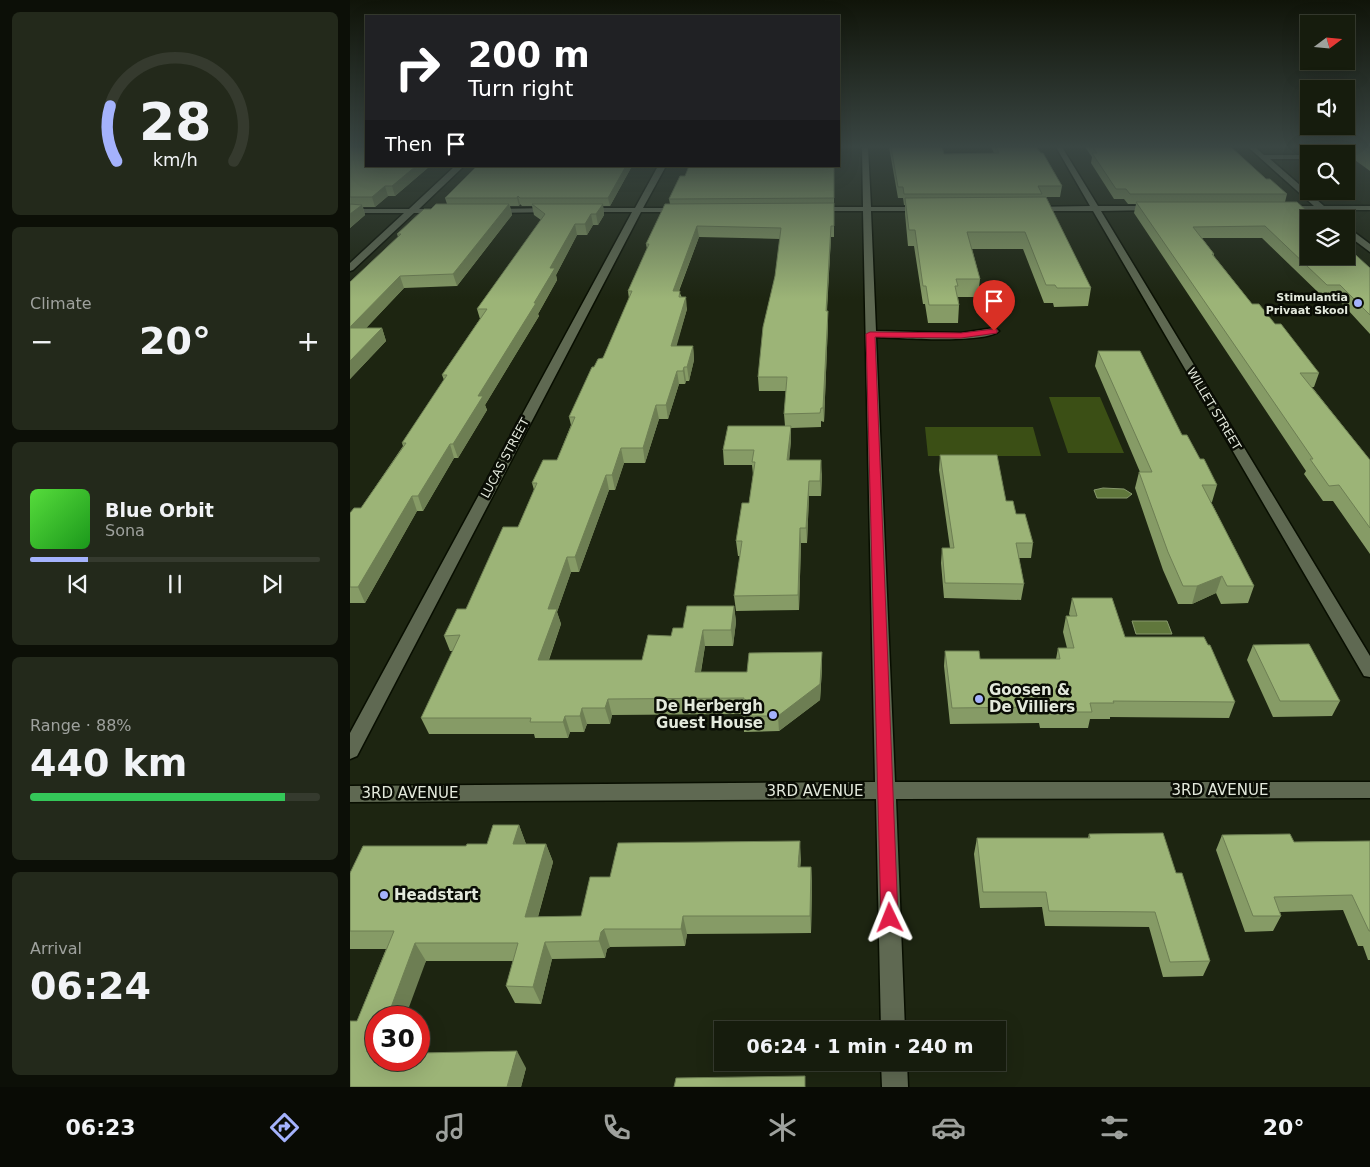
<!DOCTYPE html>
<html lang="en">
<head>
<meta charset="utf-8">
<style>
	body { margin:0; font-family:"DejaVu Sans",sans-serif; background:#23291b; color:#f1f3f6; height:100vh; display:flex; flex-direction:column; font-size:19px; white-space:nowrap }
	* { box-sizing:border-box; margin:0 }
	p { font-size:16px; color:#9ea19d }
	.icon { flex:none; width:28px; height:28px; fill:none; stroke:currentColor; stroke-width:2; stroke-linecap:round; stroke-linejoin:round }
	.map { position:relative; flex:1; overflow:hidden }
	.side { display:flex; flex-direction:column; gap:12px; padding:12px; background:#0c0f07; width:350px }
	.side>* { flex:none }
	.top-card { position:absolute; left:15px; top:15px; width:475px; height:152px; border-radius:0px; box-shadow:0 5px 20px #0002,0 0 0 1px #353a2e; background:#202124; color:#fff; overflow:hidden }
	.needle { width:32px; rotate:74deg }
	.tools { position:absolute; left:950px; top:15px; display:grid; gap:10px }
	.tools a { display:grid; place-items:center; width:55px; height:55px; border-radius:0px; background:#161c0d; box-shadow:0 5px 20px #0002,0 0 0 1px #353a2e; font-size:25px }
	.speed { position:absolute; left:15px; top:1006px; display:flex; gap:10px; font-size:25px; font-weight:700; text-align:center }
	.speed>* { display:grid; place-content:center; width:65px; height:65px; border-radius:50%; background:#161c0d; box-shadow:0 5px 20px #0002,0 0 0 1px #353a2e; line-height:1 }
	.speed .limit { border:8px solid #d22; background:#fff; color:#111 }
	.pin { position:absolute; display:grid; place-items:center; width:42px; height:42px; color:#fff; margin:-51px -21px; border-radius:50% 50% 50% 0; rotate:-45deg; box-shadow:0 0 5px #0007 }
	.pin .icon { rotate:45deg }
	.me { position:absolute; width:55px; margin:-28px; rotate:358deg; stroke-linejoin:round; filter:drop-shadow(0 0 4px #0008) }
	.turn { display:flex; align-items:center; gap:18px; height:105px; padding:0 20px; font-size:22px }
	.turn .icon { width:65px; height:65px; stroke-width:2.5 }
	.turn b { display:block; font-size:35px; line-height:42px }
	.then { display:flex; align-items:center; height:48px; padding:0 20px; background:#0003; gap:10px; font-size:19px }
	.big { font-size:38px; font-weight:700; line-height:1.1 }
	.side .tile { flex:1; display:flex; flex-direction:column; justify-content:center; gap:8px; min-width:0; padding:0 18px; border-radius:8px; background:#23291b }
	.side .dial { align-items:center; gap:0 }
	.dial svg { height:130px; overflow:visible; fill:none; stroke:#353a2e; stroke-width:7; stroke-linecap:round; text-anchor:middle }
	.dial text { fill:#f1f3f6; stroke:none }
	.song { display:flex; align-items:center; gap:15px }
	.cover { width:60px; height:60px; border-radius:8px; background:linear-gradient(135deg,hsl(110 70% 55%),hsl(120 70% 35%)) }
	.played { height:5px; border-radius:2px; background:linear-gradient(90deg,#a4b2fc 20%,#353a2e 20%) }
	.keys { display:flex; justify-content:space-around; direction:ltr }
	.heat { display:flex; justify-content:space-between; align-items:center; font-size:28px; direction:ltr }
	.charge { height:8px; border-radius:4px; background:linear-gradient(90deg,#34c759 88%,#353a2e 0) }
	.trip { position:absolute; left:364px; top:1021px; width:292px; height:50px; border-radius:0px; background:#161c0d; box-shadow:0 5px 20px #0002,0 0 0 1px #353a2e; font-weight:700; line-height:50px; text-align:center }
	.dock { display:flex; height:80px; justify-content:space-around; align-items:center; background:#090b05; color:#9ea19d }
	.dock .icon { width:35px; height:35px }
	.dock .selected { color:#a4b2fc }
	.dock b { font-size:22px; color:#f1f3f6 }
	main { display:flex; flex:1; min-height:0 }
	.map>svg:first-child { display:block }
	.green { fill:#3b4f15 }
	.water { fill:#60773c; stroke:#87996c }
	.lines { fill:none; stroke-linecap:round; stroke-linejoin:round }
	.minor-casing { stroke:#080e00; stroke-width:3 }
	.minor { fill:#5f6952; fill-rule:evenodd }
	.wall { fill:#869b66 }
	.shaded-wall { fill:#6d7e53 }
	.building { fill:#9cb477; stroke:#6d7e53 }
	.route { fill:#e11d48; stroke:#92132f }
	.poi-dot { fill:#a4b2fc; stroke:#0a0d05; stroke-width:2 }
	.labels { text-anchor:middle; stroke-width:5; stroke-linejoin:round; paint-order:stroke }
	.far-poi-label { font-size:11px; font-weight:bold; fill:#e3e9dc; stroke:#0a0d05; text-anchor:end }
	.street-label { font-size:12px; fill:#e3e9dc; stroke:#0a0d05 }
	.near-poi-label { font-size:15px; font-weight:bold; fill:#e3e9dc; stroke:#0a0d05; text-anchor:start }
	.near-street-label { font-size:15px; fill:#e3e9dc; stroke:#0a0d05 }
</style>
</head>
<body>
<main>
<section class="side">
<div class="tile dial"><svg viewBox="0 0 100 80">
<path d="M14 69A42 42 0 1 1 86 69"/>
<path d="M14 69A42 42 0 0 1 10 35" stroke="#a4b2fc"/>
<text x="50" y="56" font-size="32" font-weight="700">28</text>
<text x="50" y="72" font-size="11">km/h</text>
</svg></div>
<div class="tile"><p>Climate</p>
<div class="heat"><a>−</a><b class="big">20°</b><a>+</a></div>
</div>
<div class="tile">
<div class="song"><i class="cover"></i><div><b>Blue Orbit</b><p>Sona</p></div></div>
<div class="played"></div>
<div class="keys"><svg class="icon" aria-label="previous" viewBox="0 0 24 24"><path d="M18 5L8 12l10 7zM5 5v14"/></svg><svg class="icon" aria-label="pause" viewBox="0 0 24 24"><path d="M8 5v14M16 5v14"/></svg><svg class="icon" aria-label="next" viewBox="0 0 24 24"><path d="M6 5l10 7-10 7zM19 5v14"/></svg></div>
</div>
<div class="tile"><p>Range · 88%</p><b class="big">440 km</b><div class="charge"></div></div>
<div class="tile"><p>Arrival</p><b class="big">06:24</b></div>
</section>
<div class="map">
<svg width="1020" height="1087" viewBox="0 0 1020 1087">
	<rect width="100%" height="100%" fill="#1d2511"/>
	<!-- green -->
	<path class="green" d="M 699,397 L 750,397 L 774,453 L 718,453 Z
		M 575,427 L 683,427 L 691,456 L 578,456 Z"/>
	<!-- water -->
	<path class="water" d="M 753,488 L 774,489 L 782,494 L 777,498 L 747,498 L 744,490 Z
		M 782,621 L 817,621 L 822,634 L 786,634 Z"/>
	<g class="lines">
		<!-- minor casing -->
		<g class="minor-casing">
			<path id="minor" d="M 512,147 L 518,147 L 521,207 L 573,207 L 577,209 L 573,211 L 521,211 L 526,331 L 611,333 L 644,328 L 649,331 C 636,344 549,338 526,337 L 545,782 L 1020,782 L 1020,798 L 546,799 L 555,1030 L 531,1030 L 526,799 L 0,802 L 0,786 L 525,782 L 513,211 L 464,211 L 460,209 L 464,207 L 513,207 Z
				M 706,147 L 712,147 L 748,206 L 803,206 L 807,208 L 803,210 L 751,211 L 1020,656 L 1020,677 L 1014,676 L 743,211 L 681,211 L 677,209 L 681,207 L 740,206 Z
				M 898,147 L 905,147 L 914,155 L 954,155 L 955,157 L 951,159 L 920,159 L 974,206 L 1020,206 L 1020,210 L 980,210 L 989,219 L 980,219 L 970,210 L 931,210 L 930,208 L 934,206 L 964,206 Z
				M 105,166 L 114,166 L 69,209 L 94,209 L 94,213 L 64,213 L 3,270 L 0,271 L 0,263 L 54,213 L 0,213 L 0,209 L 59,209 Z
				M 308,166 L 316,166 L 293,208 L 331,208 L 335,210 L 331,212 L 291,212 L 7,756 L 0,759 L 0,733 L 282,212 L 234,212 L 230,210 L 234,208 L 285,208 Z
				M 203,208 L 207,210 L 206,212 L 141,213 L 137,211 L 141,209 Z
				M 996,226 L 1020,244 L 1020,252 L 996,234 Z
				M 531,1062 L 557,1062 L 558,1087 L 532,1087 Z"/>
		</g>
		<!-- minor -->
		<use href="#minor" class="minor"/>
	</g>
	<!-- wall -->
	<path class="wall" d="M 0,147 L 80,166 L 45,196 L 38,196 L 25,207 L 13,207 L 15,215 L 0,228 Z
		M 539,147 L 592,147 L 594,154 L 644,153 L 641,147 L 686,147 L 712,186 L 710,197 L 691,197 L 741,288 L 738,306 L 704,307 L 703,303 L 694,303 L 673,249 L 622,249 L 630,279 L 628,297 L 608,297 L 609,305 L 608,323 L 578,323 L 575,304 L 573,304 L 564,246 L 558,246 L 555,214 L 555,205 L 554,205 L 553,198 L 548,198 Z
		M 735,147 L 881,147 L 916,179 L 937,194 L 935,202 L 1020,268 L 1020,334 L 986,297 L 973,297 L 912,238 L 852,238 L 864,254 L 864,256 L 902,304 L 925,324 L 969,373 L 964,387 L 962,387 L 1020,460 L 1020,554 L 983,501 L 973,501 L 954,474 L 956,471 L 784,213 L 786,204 L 778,204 L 774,199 L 764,199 L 741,163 L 742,157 Z
		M 987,147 L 1020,147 L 1020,171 Z
		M 127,166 L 282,166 L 260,206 L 253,206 L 254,215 L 248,225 L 243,225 L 237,235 L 227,235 L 206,275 L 207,280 L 188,314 L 189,316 L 135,405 L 137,410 L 108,458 L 104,458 L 73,511 L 67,511 L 15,603 L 0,603 L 0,513 L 11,508 L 53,446 L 52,443 L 94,380 L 92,375 L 130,319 L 127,309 L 191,220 L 184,215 L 182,206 L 172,206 L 170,204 L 169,206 L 160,206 L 162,215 L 107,286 L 54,288 L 16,328 L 32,328 L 36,341 L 0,379 L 0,282 L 48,237 L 47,234 L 81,209 L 97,204 L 95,198 Z
		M 484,166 L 484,237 L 481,237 L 477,311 L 478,323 L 474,422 L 471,421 L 471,427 L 441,428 L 441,440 L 439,460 L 472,474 L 471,496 L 459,496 L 457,543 L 451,543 L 449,610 L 386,611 L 384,596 L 390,556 L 388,556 L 386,541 L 399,503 L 403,475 L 402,465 L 374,465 L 373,450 L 435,426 L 434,414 L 436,391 L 409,391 L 408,377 L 425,276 L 430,239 L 349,237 L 329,291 L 337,309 L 326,346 L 343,346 L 344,360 L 339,381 L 336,381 L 335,384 L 329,384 L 318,419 L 309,419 L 295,463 L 274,463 L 265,490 L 259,490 L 229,572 L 221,572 L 207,612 L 211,624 L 199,660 L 292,660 L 321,636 L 333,628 L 384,606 L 386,622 L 383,646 L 355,646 L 351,672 L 397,672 L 472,652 L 472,668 L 470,700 L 429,731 L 394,732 L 393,714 L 262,715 L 260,724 L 237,724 L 234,732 L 220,732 L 218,738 L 185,738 L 184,734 L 79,734 L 71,718 L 103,651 L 100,651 L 94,636 L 116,609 L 168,527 L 184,490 L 182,483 L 207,460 L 221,425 L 219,417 L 244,367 L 253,358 L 279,299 L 278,291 L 297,249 L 296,244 L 320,204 L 319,199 Z
		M 748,351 L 832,435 L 850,459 L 867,485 L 862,502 L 861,502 L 904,586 L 898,603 L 871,604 L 866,593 L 842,604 L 828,604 L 813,570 L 785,488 L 789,472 L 790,472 L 745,366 Z
		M 590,455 L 656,501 L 666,514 L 683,543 L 681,558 L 669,558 L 674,584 L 671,600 L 594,598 L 591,563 L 592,548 L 600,548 L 589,470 Z
		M 722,598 L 775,637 L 885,702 L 879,718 L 760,717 L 760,719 L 740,719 L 738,728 L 690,728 L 689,723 L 600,724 L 594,666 L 595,651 L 630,659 L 706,659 L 708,648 L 717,648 L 713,632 L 716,616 L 720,616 L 719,614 Z
		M 903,645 L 990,701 L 982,716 L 923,717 L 897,660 Z
		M 169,825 L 176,844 L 196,844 L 203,862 L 188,917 L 231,916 L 260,877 L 451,859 L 450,867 L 461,867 L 462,885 L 461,933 L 337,934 L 335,946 L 260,947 L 257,949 L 255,958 L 202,959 L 191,1004 L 165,1003 L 156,986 L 163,961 L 76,961 L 26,1060 L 176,1068 L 171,1087 L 0,1087 L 7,1021 L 36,949 L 0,949 L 0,873 L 116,846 L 137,844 Z
		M 739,834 L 826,873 L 860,961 L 853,976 L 813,977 L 799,927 L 695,926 L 692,907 L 630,908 L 624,854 L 627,838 L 738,838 Z
		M 872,835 L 944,842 L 1020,841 L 1020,960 L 1018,960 L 1013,946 L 1008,946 L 993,910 L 930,912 L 931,916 L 923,931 L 895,932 L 866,850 Z"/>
	<!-- shaded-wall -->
	<path class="shaded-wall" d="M 66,166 L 80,166 L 45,196 L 42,186 Z
		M 276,166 L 282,166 L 260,206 L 258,198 Z
		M 35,186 L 38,196 L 25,207 L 22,197 Z
		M 168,196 L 170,204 L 169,206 L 167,198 Z
		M 159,204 L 162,215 L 107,286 L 103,274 Z
		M 253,204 L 254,215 L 248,225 L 246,214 Z
		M 12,205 L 15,215 L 0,228 L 0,214 Z
		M 241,214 L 243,225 L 237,235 L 235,224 Z
		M 225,224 L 227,235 L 206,275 L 207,280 L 188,314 L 189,316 L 135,405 L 137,410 L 108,458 L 103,444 L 128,396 L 184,303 L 200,268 Z
		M 347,226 L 349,237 L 324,303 L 323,291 Z
		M 481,226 L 481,237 L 476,323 L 476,311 Z
		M 50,276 L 54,288 L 4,341 L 0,331 L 0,327 Z
		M 336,297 L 337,309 L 323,359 L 321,346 Z
		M 478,311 L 478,323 L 474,422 L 473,408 Z
		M 32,328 L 36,341 L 0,379 L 0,361 Z
		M 343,346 L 344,360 L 339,381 L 337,367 Z
		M 334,367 L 336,381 L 335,384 L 333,371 Z
		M 327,371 L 329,384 L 318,419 L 316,405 Z
		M 306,405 L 309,419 L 295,463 L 293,448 Z
		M 441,426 L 441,440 L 438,474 L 437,460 Z
		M 100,444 L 104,458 L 73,511 L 68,496 Z
		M 271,448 L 274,463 L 265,490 L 262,475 Z
		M 471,460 L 472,474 L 471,496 L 470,481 Z
		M 256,475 L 259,490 L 229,572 L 225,557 Z
		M 459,481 L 459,496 L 457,543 L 456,528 Z
		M 62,496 L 67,511 L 15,603 L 8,587 Z
		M 450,528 L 451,543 L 449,610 L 448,595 Z
		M 217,557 L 221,572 L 207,612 L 211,624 L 193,676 L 188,660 L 198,609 Z
		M 872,576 L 866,593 L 842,604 L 847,586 Z
		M 384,606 L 386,622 L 383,646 L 381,630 Z
		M 353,630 L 355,646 L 348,688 L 345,672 Z
		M 472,652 L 472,668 L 470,700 L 429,731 L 428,716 Z
		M 258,699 L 262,715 L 260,724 L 255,708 Z
		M 232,708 L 237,724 L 234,732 L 230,716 Z
		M 215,716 L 220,732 L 218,738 L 213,722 Z
		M 169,825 L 176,844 L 171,862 L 163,844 Z
		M 450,841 L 451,859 L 449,885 L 448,867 Z
		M 196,844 L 203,862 L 183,934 L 175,917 Z
		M 461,867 L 462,885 L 461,933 L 460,916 Z
		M 333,916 L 337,934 L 335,946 L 331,929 Z
		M 254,929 L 260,947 L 257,949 L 255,958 L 249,941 L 251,932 Z
		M 195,942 L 202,959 L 191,1004 L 183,987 Z
		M 65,943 L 76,961 L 55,1018 L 37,1018 Z
		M 26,1045 L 26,1057 L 23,1053 Z
		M 167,1051 L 176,1068 L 171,1087 L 157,1087 Z"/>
	<!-- building -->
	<path class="building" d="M 0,147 L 16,147 L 16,166 L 66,166 L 42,186 L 35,186 L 22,197 L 0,197 Z
		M 541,147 L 592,147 L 594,154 L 649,153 L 646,147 L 686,147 L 691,153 L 693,153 L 712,186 L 688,186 L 692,194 L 554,194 L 553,187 L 548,187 Z
		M 743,147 L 881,147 L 916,179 L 920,179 L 937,194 L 780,194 L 776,189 L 766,189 L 742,153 L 747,153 Z
		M 1011,147 L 1020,147 L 1020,153 Z
		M 127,166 L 276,166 L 258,198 L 170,198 L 168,196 L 167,198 L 95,198 Z
		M 339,166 L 484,166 L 484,198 L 319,199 L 330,176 L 335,176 Z
		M 696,197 L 741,288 L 707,288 L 705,285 L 696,285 L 675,232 L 617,232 L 630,279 L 606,279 L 608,286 L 605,286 L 609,305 L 579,305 L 576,286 L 573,286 L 565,230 L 559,230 L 555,198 Z
		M 786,202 L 947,202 L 966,219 L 959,219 L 959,256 L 996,256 L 996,246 L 1020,268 L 1020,315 L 990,285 L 977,285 L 915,226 L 843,227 L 864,254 L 862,254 L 902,304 L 909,304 L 925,324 L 931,324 L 969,373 L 950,373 L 1020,460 L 1020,528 L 989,485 L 979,486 L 960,459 L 963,459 Z
		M 484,203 L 484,226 L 481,226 L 476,311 L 478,311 L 473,408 L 471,408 L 470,413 L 434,414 L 437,377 L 408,377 L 413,327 L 425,276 L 431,228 L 347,226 L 323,291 L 330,291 L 329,297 L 336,297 L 321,346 L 343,346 L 337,367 L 334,367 L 333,371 L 327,371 L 316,405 L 306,405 L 293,448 L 271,448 L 262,475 L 256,475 L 225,557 L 217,557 L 198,609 L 207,609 L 188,660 L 292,660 L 298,635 L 321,636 L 323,628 L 333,628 L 337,606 L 384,606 L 381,630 L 353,630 L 345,672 L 397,672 L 399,653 L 472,652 L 470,684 L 428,716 L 392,716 L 394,698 L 258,699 L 255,708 L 232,708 L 230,716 L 215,716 L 213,722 L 180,722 L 181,718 L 71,718 L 110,635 L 94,636 L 107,609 L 116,609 L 153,527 L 168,527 L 187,483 L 182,483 L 193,460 L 207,460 L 225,417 L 219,417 L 242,367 L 244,367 L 248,359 L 253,358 L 282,291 L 278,291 L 299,244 L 296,244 L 315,204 Z
		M 0,204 L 12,205 L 0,214 Z
		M 86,204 L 159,204 L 103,274 L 50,276 L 0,327 L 0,282 L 51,234 L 47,234 L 74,209 L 81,209 Z
		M 182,204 L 253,204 L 246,214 L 241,214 L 235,224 L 225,224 L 200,268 L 205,268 L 184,303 L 186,303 L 128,396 L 133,396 L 103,444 L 100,444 L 68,496 L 62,496 L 8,587 L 0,587 L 0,513 L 4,508 L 11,508 L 56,443 L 52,443 L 97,375 L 92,375 L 137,309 L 127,309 L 195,214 Z
		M 0,328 L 32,328 L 0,361 Z
		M 748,351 L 790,351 L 832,435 L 837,435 L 850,459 L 854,459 L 867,485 L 852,485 L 904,586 L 877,586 L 872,576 L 847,586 L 833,586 L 818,552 L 789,472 L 802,472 Z
		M 378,426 L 441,426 L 437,460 L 471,460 L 470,481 L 459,481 L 456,528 L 450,528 L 448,595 L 384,596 L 392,541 L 386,541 L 392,503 L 399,503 L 405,462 L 402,462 L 404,450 L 373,450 Z
		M 590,455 L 647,455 L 656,501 L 663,501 L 666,514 L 675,514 L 683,543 L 666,543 L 674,584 L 595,583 L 592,548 L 604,548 Z
		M 722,598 L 762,598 L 775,637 L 854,637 L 858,645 L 860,645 L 885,702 L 763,701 L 764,703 L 740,703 L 742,712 L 693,712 L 692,707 L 602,708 L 595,651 L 629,651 L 630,659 L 710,659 L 708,648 L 724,648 L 716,616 L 727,616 Z
		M 959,644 L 990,701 L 930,701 L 903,645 Z
		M 143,825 L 169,825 L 163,844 L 196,844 L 175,917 L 231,916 L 240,877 L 260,877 L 268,843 L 450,841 L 448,867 L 461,867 L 460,916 L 333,916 L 331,929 L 254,929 L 251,932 L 249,941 L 195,942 L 183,987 L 156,986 L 168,943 L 65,943 L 37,1018 L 26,1018 L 26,1045 L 23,1053 L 26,1053 L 26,1060 L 69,1060 L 69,1053 L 167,1051 L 157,1087 L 0,1087 L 0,1021 L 7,1021 L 44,931 L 0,931 L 0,873 L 13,846 L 116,846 L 117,844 L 137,844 Z
		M 813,833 L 826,873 L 832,873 L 860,961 L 820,962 L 805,912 L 699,911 L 696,892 L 633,892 L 627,838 L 740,838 L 739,834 Z
		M 940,834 L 944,842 L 1020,841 L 1020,931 L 1019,931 L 1002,895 L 924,897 L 931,916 L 903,916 L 872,835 Z
		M 455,1076 L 455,1087 L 324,1087 L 326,1078 Z"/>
	<!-- sky -->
	<linearGradient id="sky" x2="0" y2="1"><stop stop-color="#101409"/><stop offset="0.49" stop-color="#3a4643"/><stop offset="1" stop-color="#3a4643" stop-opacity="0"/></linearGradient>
	<rect width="1020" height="299" fill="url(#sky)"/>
	<!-- route -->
	<path class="route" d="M 644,329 L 647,329 L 647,333 L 611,338 L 525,337 L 548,918 L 546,924 L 540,927 L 534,924 L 531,918 L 516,334 L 520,332 L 611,333 Z"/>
	<!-- markers -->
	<g class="poi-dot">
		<circle cx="1008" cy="303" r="5"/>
		<circle cx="629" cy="699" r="5"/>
		<circle cx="423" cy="715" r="5"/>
		<circle cx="34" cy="895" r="5"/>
	</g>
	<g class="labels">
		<!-- far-poi labels -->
		<g class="far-poi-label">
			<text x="998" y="301">Stimulantia<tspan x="998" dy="13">Privaat Skool</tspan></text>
		</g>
		<!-- street labels -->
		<g class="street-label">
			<text transform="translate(864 409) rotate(59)" y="4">WILLET STREET</text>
			<text transform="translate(155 458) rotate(-62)" y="4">LUCAS STREET</text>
		</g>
		<!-- near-poi labels -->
		<g class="near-poi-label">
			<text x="639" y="695">Goosen &amp;<tspan x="639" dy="17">De Villiers</tspan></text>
			<text x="413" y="711" text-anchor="end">De Herbergh<tspan x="413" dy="17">Guest House</tspan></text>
			<text x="44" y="900">Headstart</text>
		</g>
		<!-- near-street labels -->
		<g class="near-street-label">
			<text x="870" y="795">3RD AVENUE</text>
			<text x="465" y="796">3RD AVENUE</text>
			<text x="60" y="798">3RD AVENUE</text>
		</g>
	</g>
</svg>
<div class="tools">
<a><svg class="needle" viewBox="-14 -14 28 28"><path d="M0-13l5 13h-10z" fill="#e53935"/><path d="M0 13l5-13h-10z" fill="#9ea19d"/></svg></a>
<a><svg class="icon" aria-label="sound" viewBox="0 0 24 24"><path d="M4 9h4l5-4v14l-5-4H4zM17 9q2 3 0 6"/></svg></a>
<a><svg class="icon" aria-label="search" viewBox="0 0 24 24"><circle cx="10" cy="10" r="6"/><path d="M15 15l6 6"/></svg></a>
<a><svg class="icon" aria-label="layers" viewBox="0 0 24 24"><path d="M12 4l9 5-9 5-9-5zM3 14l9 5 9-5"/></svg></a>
</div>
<div class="speed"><div class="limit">30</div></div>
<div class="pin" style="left:644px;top:331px;background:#d93025"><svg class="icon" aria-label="arrive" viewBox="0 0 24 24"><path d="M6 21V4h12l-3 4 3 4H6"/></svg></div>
<svg class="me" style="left:540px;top:918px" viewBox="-20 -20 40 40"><path d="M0-17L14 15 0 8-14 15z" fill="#e11d48" stroke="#fff" stroke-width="4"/></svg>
<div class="trip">06:24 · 1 min · 240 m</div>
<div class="top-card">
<div class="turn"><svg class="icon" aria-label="right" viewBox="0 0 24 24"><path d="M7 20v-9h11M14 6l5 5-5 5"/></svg><div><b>200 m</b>Turn right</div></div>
<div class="then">Then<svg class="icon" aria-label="arrive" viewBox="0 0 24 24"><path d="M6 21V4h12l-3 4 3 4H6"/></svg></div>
</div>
</div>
</main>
<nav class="dock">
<b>06:23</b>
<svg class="icon selected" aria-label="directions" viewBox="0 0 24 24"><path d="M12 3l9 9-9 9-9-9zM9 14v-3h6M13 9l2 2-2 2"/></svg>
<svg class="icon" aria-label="music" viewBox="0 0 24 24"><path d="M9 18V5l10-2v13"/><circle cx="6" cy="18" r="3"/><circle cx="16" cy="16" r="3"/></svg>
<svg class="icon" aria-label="phone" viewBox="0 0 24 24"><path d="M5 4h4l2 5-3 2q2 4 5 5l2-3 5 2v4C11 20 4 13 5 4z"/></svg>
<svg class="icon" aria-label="climate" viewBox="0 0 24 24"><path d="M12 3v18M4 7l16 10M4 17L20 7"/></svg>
<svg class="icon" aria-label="car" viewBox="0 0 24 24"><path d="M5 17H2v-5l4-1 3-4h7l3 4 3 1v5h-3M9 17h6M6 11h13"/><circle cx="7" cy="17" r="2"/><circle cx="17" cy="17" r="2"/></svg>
<svg class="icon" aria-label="filters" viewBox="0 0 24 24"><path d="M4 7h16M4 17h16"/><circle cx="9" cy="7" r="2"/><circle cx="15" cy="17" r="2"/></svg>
<b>20°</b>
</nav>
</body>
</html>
